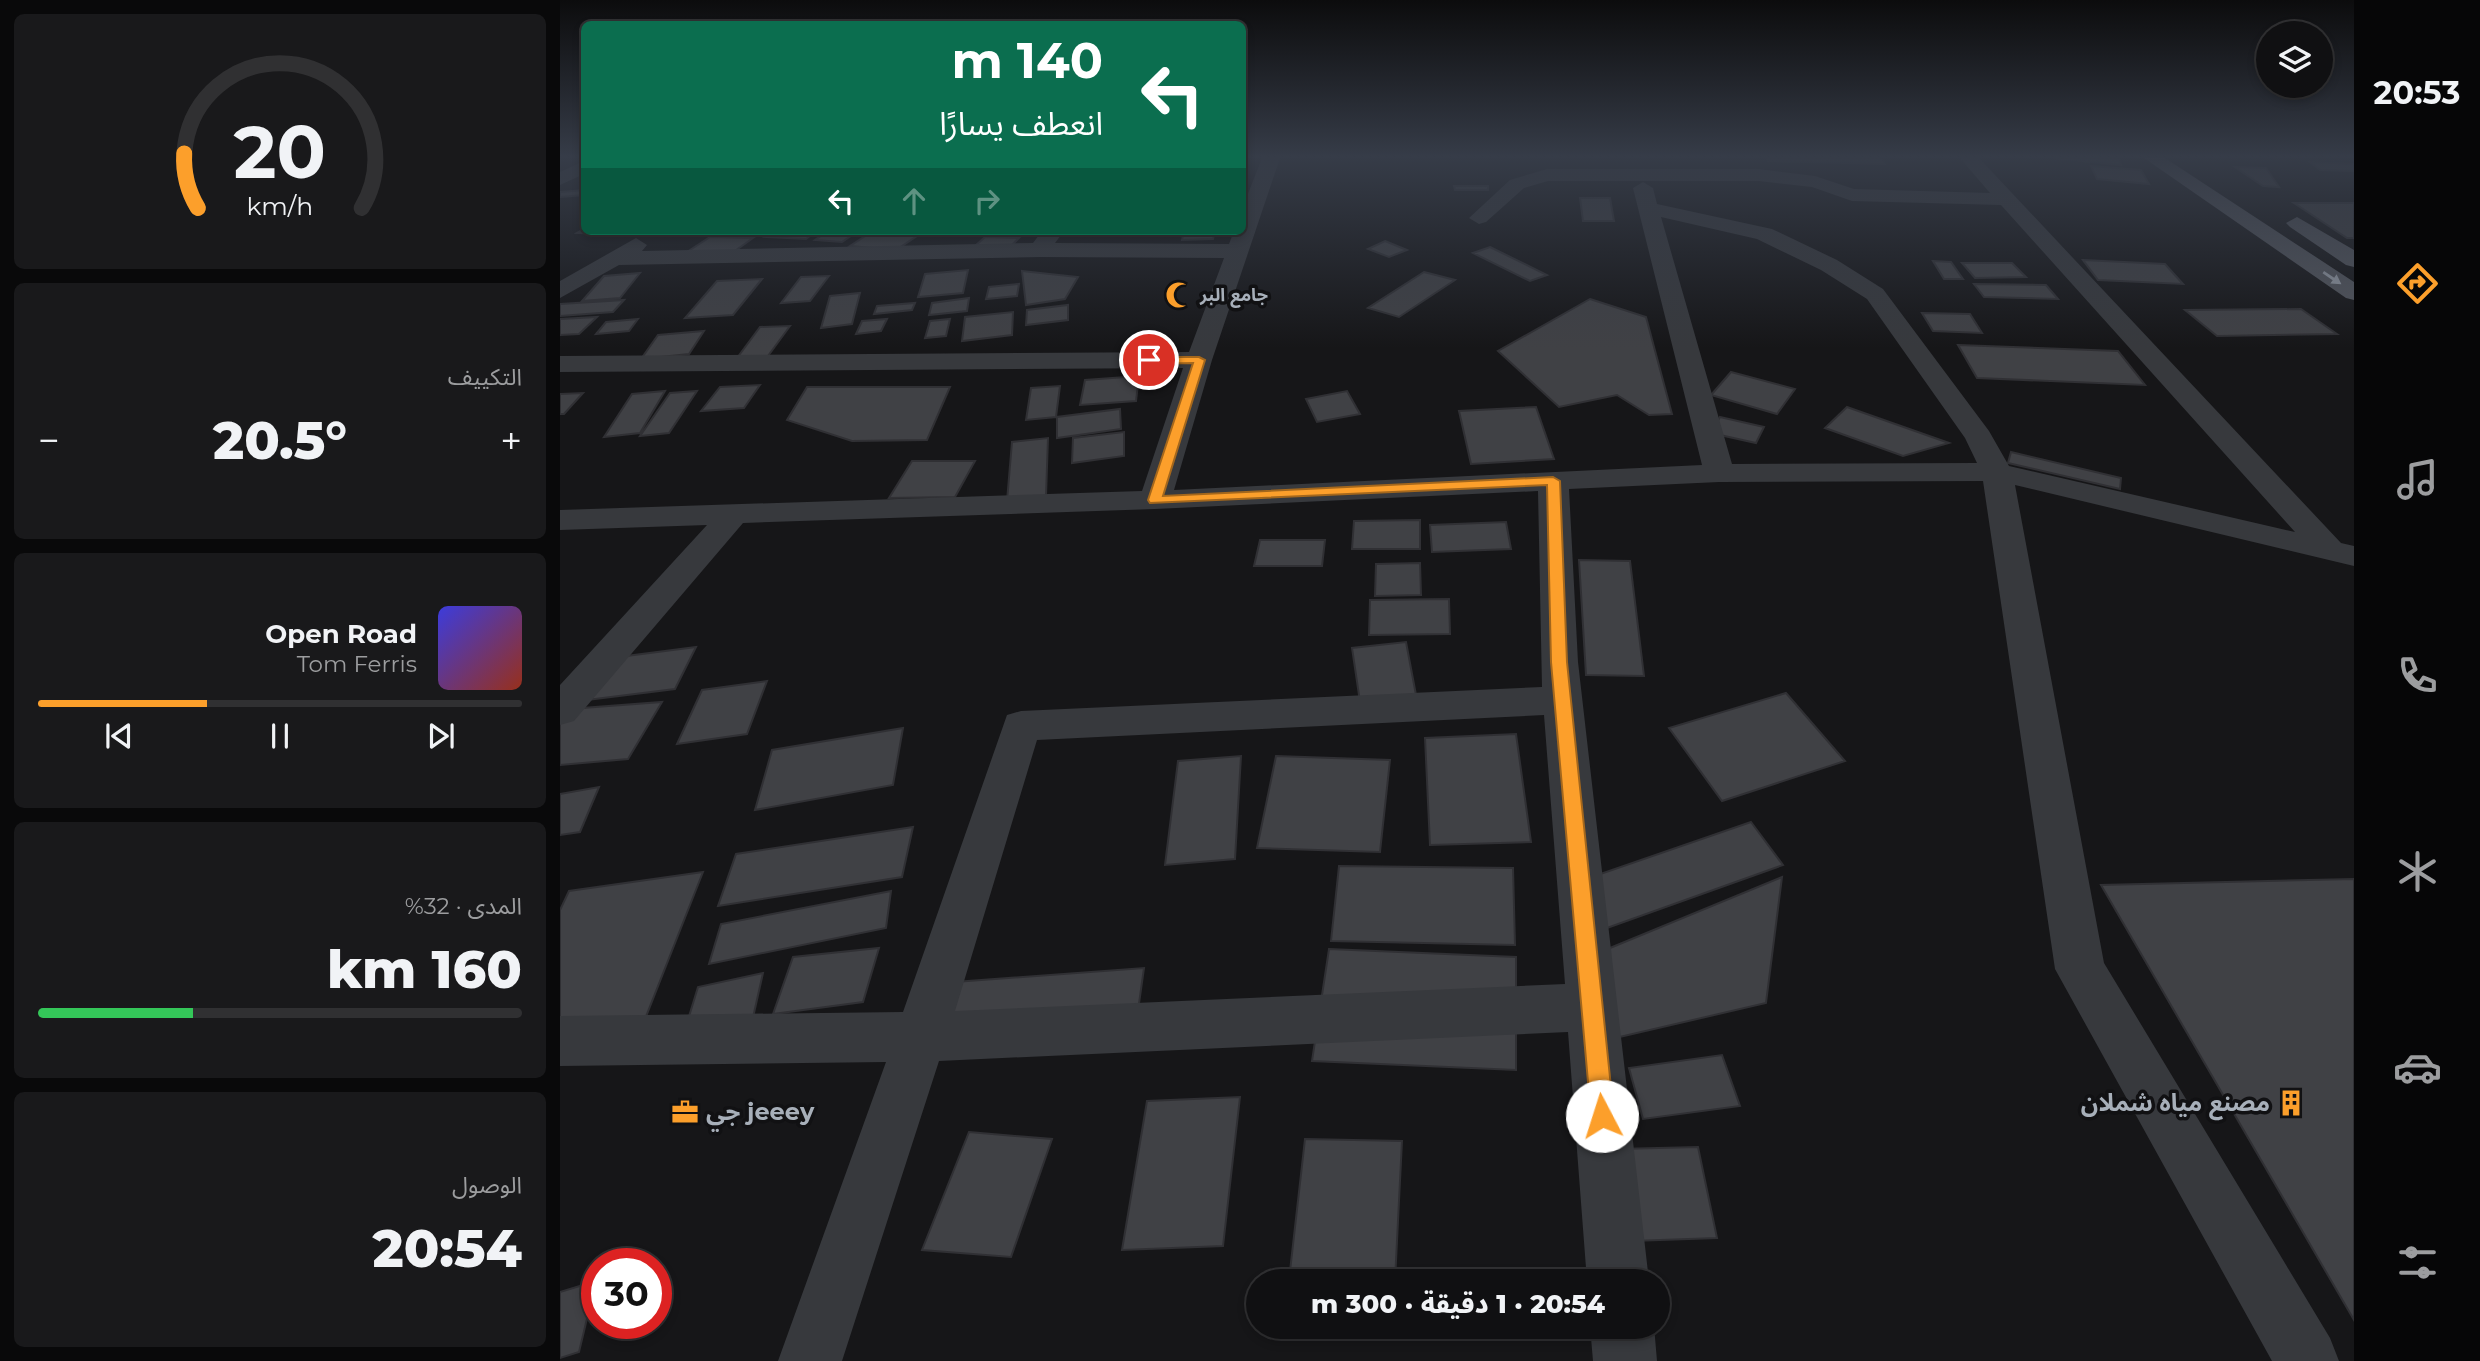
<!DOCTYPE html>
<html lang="ar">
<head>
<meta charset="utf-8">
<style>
	body { margin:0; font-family:Montserrat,"Noto Sans Arabic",sans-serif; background:#19191b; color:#f1f3f6; direction:rtl; height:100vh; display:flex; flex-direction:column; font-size:26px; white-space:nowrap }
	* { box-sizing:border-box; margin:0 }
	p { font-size:23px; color:#9c9d9f }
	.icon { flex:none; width:38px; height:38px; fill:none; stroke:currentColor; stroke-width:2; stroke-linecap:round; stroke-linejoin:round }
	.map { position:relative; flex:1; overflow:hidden; direction:ltr }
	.details { display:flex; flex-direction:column; gap:14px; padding:14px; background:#09090a; width:560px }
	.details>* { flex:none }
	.banner { position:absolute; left:21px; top:21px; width:665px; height:214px; border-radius:10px; box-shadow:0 4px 10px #0003,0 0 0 2px #303032; direction:rtl; background:#0b6e4f; color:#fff; overflow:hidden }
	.tools { position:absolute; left:1696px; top:21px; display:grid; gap:14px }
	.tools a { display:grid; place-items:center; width:77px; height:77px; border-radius:50%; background:#101012; box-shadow:0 4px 10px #0003,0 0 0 2px #303032; font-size:35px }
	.speed { position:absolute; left:21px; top:1248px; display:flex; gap:14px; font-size:35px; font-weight:700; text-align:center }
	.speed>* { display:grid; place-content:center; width:91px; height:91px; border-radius:50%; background:#101012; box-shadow:0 4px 10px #0003,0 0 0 2px #303032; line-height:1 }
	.speed .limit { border:10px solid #d22; background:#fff; color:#111 }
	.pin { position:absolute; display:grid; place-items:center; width:60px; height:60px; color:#fff; margin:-30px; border:4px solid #fff; border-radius:50%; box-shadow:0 2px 7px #0007 }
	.me { position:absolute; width:77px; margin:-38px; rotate:355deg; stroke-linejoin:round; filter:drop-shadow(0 0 5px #0008) }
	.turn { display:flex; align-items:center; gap:24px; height:147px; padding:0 28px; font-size:32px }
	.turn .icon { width:91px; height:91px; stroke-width:2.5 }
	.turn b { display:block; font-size:49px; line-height:60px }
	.lanes { display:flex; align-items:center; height:66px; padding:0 28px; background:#0003; justify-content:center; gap:35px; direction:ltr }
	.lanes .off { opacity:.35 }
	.big { font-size:52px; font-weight:800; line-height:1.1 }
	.details .tile { flex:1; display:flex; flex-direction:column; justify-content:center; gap:10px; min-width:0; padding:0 24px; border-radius:10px; background:#19191b }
	.details .dial { align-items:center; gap:0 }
	.dial svg { height:182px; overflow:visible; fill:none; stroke:#303032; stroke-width:7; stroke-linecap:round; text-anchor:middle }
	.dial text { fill:#f1f3f6; stroke:none }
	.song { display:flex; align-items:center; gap:21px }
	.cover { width:84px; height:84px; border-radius:10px; background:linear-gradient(135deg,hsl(240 70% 55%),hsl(10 70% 35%)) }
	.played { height:7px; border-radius:4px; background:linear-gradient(90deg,#fc9f2b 35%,#303032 35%) }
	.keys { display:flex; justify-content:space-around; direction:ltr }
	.heat { display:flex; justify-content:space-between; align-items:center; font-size:38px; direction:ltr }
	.charge { height:10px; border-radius:5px; background:linear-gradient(90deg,#34c759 32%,#303032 0) }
	.trip { position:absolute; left:686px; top:1269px; width:424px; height:70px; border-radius:35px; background:#101012; box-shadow:0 4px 10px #0003,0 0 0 2px #303032; font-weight:800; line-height:70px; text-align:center; direction:rtl }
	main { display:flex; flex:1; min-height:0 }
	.menu { display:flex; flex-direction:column; width:126px; justify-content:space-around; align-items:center; background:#060607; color:#9c9d9f }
	.menu .icon { width:49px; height:49px }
	.menu .selected { color:#fc9f2b }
	.menu b { font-size:32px; color:#f1f3f6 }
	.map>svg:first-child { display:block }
	.building { fill:#404145; stroke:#303034; stroke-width:2 }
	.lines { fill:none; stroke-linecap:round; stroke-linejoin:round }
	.minor { fill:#37393d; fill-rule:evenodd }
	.major { fill:#53565d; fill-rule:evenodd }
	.oneway { fill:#969da7 }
	.route { fill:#fc9f2b; stroke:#a4671c; stroke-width:2 }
	.labels { text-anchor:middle; stroke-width:7; stroke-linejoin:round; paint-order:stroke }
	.far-poi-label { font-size:18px; font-weight:bold; fill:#a7afb9; stroke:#111113; text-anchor:start }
	.near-poi-label { font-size:24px; font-weight:bold; fill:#a7afb9; stroke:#111113; text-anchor:end }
</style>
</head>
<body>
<main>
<nav class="menu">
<b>20:53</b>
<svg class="icon selected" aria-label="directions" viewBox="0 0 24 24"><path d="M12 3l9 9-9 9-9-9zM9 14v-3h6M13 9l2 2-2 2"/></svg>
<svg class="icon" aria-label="music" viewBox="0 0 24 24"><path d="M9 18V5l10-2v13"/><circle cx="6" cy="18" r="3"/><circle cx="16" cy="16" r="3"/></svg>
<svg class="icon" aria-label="phone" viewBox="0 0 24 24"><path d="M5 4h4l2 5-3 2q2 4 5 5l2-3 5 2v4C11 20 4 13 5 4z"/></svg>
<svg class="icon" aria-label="climate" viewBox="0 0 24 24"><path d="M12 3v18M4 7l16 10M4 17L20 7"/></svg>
<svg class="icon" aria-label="car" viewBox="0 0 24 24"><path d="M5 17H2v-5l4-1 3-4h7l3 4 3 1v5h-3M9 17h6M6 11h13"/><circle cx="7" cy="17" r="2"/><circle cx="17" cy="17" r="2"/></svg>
<svg class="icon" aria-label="filters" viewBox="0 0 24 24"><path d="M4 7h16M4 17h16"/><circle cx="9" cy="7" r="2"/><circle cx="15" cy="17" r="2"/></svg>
</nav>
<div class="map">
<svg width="1794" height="1361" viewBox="0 0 1794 1361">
	<rect width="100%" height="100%" fill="#161618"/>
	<!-- building -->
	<path class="building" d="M 1207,158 L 1321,158 L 1325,164 L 1208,161 Z
		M 1494,158 L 1559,158 L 1561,165 Z
		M 1750,162 L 1794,164 L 1794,171 L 1760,170 Z
		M 1531,166 L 1581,170 L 1589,184 L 1537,179 Z
		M 1675,167 L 1706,168 L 1719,187 L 1703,186 Z
		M 894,186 L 928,186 L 928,190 L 895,190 Z
		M 24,190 L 24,195 L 0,197 L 0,192 Z
		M 1020,198 L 1050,198 L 1054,221 L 1023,221 Z
		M 1734,203 L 1794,203 L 1794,238 L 1787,238 Z
		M 24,229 L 24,231 L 67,231 L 60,235 L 17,233 Z
		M 214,231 L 256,231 L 246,239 L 205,237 Z
		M 268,231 L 298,231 L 282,242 L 255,240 Z
		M 313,231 L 353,231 L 363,232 L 336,250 L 290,246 Z
		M 395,231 L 460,231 L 457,234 Z
		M 624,231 L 655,231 L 653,239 L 622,240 Z
		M 150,237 L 193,238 L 172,253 L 127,252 Z
		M 425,237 L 459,238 L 448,249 L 414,247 Z
		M 825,241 L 847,250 L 829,257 L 808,249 Z
		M 930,247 L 987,275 L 970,281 L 913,253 Z
		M 1523,260 L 1605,264 L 1623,284 L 1538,280 Z
		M 1373,261 L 1391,262 L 1403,279 L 1384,279 Z
		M 1402,263 L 1452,263 L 1466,277 L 1415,278 Z
		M 408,270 L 403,293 L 358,297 L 365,274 Z
		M 462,271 L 518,277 L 505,299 L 466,305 Z
		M 864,272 L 895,280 L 839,317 L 808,308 Z
		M 80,273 L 60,298 L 22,301 L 44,276 Z
		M 269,276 L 250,301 L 221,303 L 241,277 Z
		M 202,279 L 173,315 L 125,318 L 157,281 Z
		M 459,284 L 457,296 L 426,299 L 429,287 Z
		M 1414,284 L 1486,285 L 1498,299 L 1424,297 Z
		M 300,293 L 292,324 L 261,328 L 270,296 Z
		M 409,298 L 407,311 L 369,315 L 372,303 Z
		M 1030,299 L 1086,317 L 1112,414 L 1089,415 L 1057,395 L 999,407 L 938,351 Z
		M 64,300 L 53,312 L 0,316 L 0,304 Z
		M 355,303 L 352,310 L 314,314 L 317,306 Z
		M 508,305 L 508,320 L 466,325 L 467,310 Z
		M 1741,309 L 1777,334 L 1657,336 L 1625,310 Z
		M 453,312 L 452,335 L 402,341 L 405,317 Z
		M 1362,313 L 1410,314 L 1422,333 L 1373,331 Z
		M 37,317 L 19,334 L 0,335 L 0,319 Z
		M 78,319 L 69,331 L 36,334 L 46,322 Z
		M 327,319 L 321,331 L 296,334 L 302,321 Z
		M 390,319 L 386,336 L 365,338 L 370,321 Z
		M 230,326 L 205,360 L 174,362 L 200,327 Z
		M 144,331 L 129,354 L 81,359 L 98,335 Z
		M 1398,345 L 1558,351 L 1585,385 L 1417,378 Z
		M 1171,372 L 1235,389 L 1217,414 L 1151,395 Z
		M 579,376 L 576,401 L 520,405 L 525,380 Z
		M 200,385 L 184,408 L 141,411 L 160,387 Z
		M 500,386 L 496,417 L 466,420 L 471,388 Z
		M 247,387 L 390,387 L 367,440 L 292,441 L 227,420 Z
		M 105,391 L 80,433 L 44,437 L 72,394 Z
		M 137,391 L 109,433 L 80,436 L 110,393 Z
		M 787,391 L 800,414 L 757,422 L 746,399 Z
		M 23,393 L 4,414 L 0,414 L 0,394 Z
		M 976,407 L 994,459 L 911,464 L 899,411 Z
		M 1287,407 L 1389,443 L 1343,456 L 1265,428 Z
		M 560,409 L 561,429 L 497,438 L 497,417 Z
		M 1160,417 L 1204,427 L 1196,443 L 1151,433 Z
		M 564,432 L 564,456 L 512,463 L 513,438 Z
		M 488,438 L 486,496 L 447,501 L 452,442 Z
		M 1451,452 L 1561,478 L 1560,489 L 1448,463 Z
		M 352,461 L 415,461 L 395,497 L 329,498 Z
		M 860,520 L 860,549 L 792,549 L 794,521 Z
		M 946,522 L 951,549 L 872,552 L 870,525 Z
		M 700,540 L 765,540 L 762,566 L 694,566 Z
		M 1019,560 L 1070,561 L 1084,676 L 1026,675 Z
		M 860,563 L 861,595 L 815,596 L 816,564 Z
		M 889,599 L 890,634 L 809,635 L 810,600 Z
		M 846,642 L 856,695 L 800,702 L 792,648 Z
		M 136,647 L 115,689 L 27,700 L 51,658 Z
		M 207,681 L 187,734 L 117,744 L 142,690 Z
		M 1226,693 L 1285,761 L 1162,801 L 1109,728 Z
		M 102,702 L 68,759 L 0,765 L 0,722 L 9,709 Z
		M 343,728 L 333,785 L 195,810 L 212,750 Z
		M 956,734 L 971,842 L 870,845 L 865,738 Z
		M 681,756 L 675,859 L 605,865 L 618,761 Z
		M 716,756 L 830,760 L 820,852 L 697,848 Z
		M 39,787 L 20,832 L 0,835 L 0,794 Z
		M 1191,822 L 1223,865 L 1047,928 L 1020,881 Z
		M 353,827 L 342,877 L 158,906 L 176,854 Z
		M 779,866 L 953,868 L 955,945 L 771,941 Z
		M 143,872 L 74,1047 L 0,1059 L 0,910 L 9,891 Z
		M 1222,877 L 1206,1003 L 1051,1039 L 1050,948 Z
		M 1794,879 L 1794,1320 L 1541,885 Z
		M 331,891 L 326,928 L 149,964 L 161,924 Z
		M 319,948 L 303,1002 L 213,1014 L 233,957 Z
		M 769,949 L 956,957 L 956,1070 L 752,1061 Z
		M 584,968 L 575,1032 L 348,1051 L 368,984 Z
		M 203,973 L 192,1022 L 123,1036 L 138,987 Z
		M 1162,1055 L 1180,1106 L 1083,1119 L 1069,1068 Z
		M 680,1097 L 663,1246 L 562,1250 L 587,1101 Z
		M 409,1132 L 492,1139 L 451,1257 L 362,1250 Z
		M 745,1139 L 842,1141 L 835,1281 L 729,1280 Z
		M 1138,1147 L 1157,1238 L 1072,1241 L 1058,1149 Z
		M 36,1281 L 19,1352 L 0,1358 L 0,1292 Z"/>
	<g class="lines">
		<!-- minor -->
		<path class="minor" d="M 702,158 L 720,158 L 652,360 L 614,490 L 1142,465 L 1073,188 L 1083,182 L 1093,188 L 1097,204 L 1212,229 L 1277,260 L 1323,289 L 1429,431 L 1449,466 L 1735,532 L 1441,205 L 1292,201 L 1252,187 L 1199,181 L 988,181 L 964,188 L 926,222 L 919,224 L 909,218 L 950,180 L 987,169 L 1199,169 L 1255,176 L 1294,189 L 1430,193 L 1400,158 L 1419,158 L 1781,543 L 1794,546 L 1794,566 L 1455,485 L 1544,963 L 1770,1338 L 1779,1361 L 1712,1361 L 1495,969 L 1423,481 L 1159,482 L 1009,489 L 1018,662 L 1089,1281 L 1027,1281 L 1008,1032 L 379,1061 L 282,1361 L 218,1361 L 326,1062 L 0,1066 L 0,1016 L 343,1012 L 447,715 L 461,711 L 982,687 L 978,491 L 595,509 L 183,523 L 14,721 L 0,725 L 0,685 L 147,525 L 0,530 L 0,510 L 582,491 L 623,368 L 0,372 L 0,356 L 629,352 L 664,258 L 480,257 L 59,265 L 0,298 L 0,281 L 76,238 L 87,245 L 82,251 L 473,243 L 482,231 L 504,231 L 495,243 L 669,244 L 674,231 L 682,231 L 682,209 ZM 1101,217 L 1197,239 L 1261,270 L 1307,299 L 1405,438 L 1417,463 L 1172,464 ZM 984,715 L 1005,984 L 395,1011 L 477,740 Z
			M 24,161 L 24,174 L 0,185 L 0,172 Z
			M 1030,1326 L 1094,1326 L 1097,1361 L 1033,1361 Z"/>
		<!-- major -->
		<path class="major" d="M 1584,158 L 1605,158 L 1794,282 L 1794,300 L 1786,298 Z
			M 1737,217 L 1794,250 L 1794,267 L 1786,265 L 1730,227 L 1726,223 Z"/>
	</g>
	<!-- one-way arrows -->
	<defs><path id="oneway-solid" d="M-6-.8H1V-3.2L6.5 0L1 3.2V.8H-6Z" transform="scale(1.75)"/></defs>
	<use class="oneway" href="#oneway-solid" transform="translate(1772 278) rotate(34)"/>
	<!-- sky -->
	<linearGradient id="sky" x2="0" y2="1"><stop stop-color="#0c0c0d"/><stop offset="0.45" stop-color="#363c48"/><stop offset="1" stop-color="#363c48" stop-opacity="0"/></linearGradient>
	<rect width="1794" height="348" fill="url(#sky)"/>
	<!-- route -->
	<path class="route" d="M 639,357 L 645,360 L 603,496 L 993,477 L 1000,481 L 1007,662 L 1054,1116 L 1050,1124 L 1042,1128 L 1034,1124 L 1031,1116 L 991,662 L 987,485 L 590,503 L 588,500 L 633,363 L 589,364 L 583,360 L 589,357 Z"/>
	<!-- icons -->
	<defs>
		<g id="mosque-bare" transform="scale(2.1)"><path d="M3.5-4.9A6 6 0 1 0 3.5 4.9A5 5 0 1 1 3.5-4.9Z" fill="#fc9f2b" stroke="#111113" stroke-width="2.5" paint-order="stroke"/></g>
		<g id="building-bare" transform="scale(2.1)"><path d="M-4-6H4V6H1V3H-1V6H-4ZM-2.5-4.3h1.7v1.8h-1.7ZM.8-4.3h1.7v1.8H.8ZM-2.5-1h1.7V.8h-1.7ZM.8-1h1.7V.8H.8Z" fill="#fc9f2b" stroke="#111113" stroke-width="2.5" paint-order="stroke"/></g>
		<g id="office-bare" transform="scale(2.1)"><path d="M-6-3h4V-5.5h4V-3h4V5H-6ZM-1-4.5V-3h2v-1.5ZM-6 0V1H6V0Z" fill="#fc9f2b" stroke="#111113" stroke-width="2.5" paint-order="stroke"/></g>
	</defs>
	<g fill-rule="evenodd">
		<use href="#mosque-bare" x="619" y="295"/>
		<use href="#building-bare" x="1731" y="1103"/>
		<use href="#office-bare" x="125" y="1112"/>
	</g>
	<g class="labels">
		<!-- far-poi labels -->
		<g class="far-poi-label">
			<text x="640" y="301">جامع البر</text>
		</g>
		<!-- near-poi labels -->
		<g class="near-poi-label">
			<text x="1710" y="1111">مصنع مياه شملان</text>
			<text x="146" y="1120" text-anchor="start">جي jeeey</text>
		</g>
	</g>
</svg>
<div class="tools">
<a><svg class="icon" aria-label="layers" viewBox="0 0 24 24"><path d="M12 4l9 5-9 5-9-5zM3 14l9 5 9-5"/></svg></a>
</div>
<div class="speed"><div class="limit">30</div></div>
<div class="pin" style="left:589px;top:360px;background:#d93025"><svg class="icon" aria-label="arrive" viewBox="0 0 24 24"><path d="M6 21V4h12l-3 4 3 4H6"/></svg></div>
<svg class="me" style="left:1042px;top:1116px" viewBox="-20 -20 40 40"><circle r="19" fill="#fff"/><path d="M0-13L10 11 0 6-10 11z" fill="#fc9f2b"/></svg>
<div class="trip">20:54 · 1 دقيقة · 300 m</div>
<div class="banner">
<div class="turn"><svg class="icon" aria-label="left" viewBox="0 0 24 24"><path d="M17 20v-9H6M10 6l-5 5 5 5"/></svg><div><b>140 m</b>انعطف يسارًا</div></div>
<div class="lanes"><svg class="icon" aria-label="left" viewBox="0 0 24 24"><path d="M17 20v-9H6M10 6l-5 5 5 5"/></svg><svg class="icon off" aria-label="ahead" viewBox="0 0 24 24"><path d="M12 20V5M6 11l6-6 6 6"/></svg><svg class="icon off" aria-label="right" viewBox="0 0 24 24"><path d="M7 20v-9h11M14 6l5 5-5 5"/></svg></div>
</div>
</div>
<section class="details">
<div class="tile dial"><svg viewBox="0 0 100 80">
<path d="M14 69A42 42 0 1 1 86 69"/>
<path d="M14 69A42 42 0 0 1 8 45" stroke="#fc9f2b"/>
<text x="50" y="56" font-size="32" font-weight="700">20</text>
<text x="50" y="72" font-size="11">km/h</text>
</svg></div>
<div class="tile"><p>التكييف</p>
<div class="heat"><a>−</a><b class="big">20.5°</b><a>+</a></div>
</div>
<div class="tile">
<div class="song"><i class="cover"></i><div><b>Open Road</b><p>Tom Ferris</p></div></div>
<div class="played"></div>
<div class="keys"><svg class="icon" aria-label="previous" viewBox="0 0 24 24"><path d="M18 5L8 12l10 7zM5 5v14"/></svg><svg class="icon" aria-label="pause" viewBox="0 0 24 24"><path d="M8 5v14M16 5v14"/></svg><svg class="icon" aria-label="next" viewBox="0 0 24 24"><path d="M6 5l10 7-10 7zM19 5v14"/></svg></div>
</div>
<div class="tile"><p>المدى · 32%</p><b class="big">160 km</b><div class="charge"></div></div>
<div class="tile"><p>الوصول</p><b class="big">20:54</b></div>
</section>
</main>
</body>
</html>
